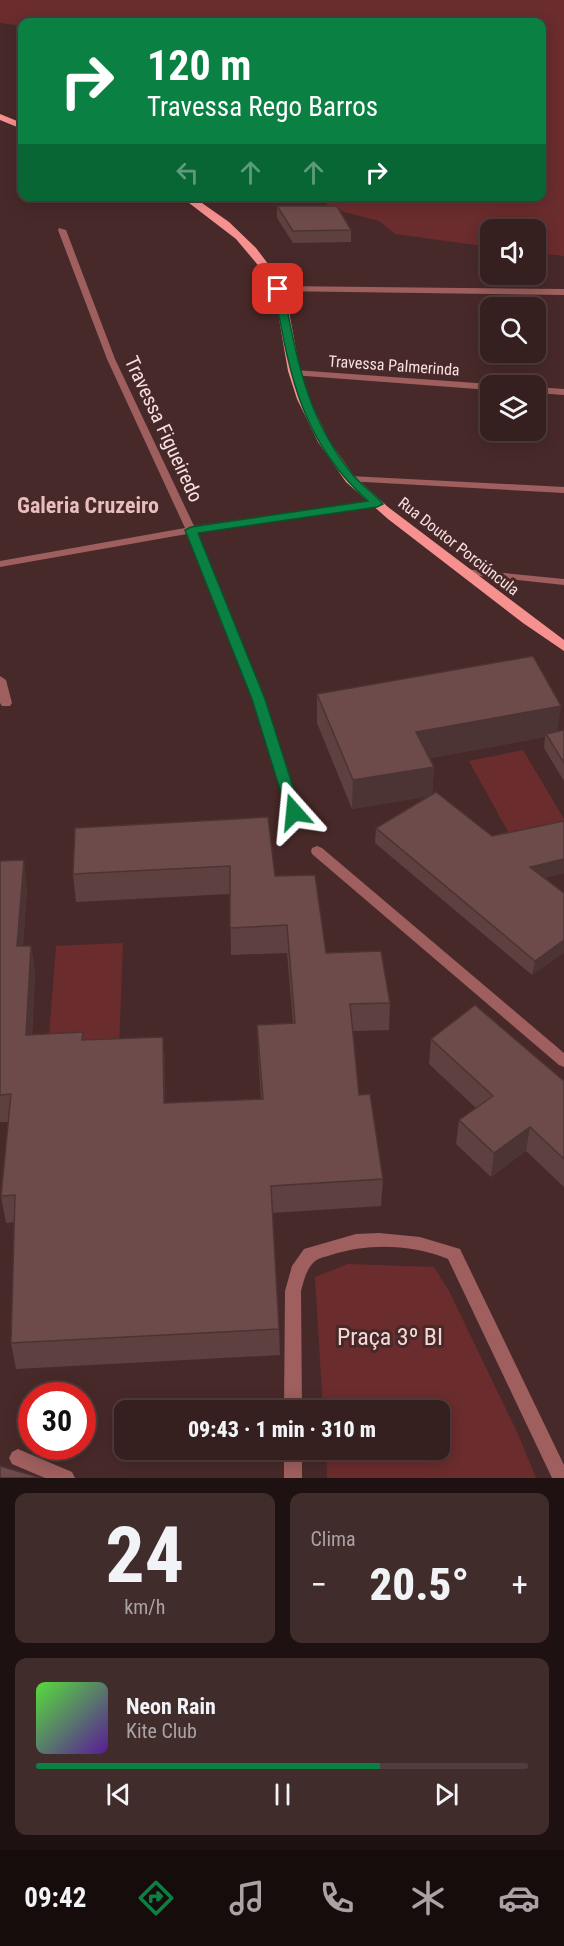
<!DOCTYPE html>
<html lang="pt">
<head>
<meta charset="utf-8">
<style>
	body { margin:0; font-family:"Roboto Condensed",sans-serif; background:#412c2c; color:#f1f3f6; height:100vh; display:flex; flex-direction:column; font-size:22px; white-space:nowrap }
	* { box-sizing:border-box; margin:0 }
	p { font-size:20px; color:#aaa2a4 }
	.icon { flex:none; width:33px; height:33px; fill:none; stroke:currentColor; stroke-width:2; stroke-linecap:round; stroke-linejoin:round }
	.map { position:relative; height:1478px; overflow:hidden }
	.side { display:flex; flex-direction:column; gap:15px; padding:15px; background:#1e1111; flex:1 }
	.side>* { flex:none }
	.hud { position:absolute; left:18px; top:18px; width:528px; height:183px; border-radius:12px; box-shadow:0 3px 15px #0003,0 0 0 2px #503d3d; background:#0b8043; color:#fff; overflow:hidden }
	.fabs { position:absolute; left:480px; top:219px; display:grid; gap:12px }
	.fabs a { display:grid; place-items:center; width:66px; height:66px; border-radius:12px; background:#361f1f; box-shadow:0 3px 15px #0003,0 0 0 2px #503d3d; font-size:30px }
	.speed { position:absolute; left:18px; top:1382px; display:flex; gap:12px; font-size:30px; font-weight:700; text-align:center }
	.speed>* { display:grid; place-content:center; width:78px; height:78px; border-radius:50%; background:#361f1f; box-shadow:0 3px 15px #0003,0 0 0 2px #503d3d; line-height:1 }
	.speed .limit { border:9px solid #d22; background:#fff; color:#111 }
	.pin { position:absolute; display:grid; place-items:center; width:51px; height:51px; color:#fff; margin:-26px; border-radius:12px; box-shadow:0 3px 9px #0006 }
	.me { position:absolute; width:66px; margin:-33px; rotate:342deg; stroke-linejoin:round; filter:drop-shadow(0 0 4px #0008) }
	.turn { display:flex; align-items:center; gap:21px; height:126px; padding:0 30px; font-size:27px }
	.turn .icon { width:78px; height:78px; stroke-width:2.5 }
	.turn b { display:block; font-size:42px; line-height:51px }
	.lanes { display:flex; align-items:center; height:57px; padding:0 30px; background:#0003; justify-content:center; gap:30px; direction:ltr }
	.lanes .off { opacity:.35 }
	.big { font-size:45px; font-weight:800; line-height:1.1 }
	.side .card { flex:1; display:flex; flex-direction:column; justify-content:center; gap:9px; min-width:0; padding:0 21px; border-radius:12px; background:#412c2c }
	.side .dial { align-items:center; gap:0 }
	.dial b { font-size:78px; line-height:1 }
	.song { display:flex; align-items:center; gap:18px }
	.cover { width:72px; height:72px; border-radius:9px; background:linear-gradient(135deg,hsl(110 70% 55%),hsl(270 70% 35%)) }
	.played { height:6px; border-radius:3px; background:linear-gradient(90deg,#0b8043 70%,#503d3d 70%) }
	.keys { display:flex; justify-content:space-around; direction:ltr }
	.heat { display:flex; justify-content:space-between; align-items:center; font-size:33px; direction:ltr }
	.side .tiles { flex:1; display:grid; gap:15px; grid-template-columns:1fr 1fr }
	.card:last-child { grid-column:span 2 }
	.trip { position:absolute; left:114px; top:1400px; width:336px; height:60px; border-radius:12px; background:#361f1f; box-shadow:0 3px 15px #0003,0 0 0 2px #503d3d; font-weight:800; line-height:60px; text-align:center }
	.tab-bar { display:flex; height:96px; justify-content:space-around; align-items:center; background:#160c0c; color:#aaa2a4 }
	.tab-bar .icon { width:42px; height:42px }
	.tab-bar .on { color:#0b8043 }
	.tab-bar b { font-size:27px; color:#f1f3f6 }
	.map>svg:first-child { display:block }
	.green { fill:#6b2c2d }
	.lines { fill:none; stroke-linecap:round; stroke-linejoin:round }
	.minor { fill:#9e5f5e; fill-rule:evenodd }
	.primary { fill:#f79190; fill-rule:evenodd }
	.wall { fill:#5e4040 }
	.shaded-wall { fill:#4c3434 }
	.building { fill:#6d4b4a; stroke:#4c3434; stroke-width:1.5 }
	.route { fill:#0b8043; stroke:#07532c; stroke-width:1.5 }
	.labels { text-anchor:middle; stroke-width:6; stroke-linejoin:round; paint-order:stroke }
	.far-street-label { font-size:16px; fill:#f6e1e0; stroke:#482929 }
	.street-label { font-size:20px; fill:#f6e1e0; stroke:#482929 }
	.quarter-label { font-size:22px; font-weight:bold; fill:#e8bfbe; stroke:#482929 }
	.near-park-label { font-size:24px; fill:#f4d8d7; stroke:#482929 }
</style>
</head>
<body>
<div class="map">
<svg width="564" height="1478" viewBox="0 0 564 1478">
	<rect width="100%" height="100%" fill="#482929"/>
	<!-- green -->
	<path class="green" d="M 0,0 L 564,0 L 564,256 L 536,253 L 536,230 L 490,230 L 490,247 L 395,234 L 379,221 L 326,207 L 328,196 L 542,196 L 542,22 L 289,22 L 275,19 L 254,22 L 22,22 L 22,26 L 0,23 Z
		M 523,750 L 564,819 L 564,826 L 511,837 L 469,761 Z
		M 123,943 L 119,1047 L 48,1049 L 56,946 Z
		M 348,1264 L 434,1267 L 449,1291 L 518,1434 L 536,1478 L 327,1478 L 326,1449 L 440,1449 L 440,1410 L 323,1410 L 315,1277 Z"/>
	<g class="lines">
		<!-- minor -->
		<path class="minor" d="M 59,228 L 66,230 L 115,359 L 194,526 L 377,501 L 382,504 L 377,507 L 197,532 L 264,699 L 300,812 L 298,815 L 290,815 L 288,812 L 252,699 L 187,534 L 0,567 L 0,561 L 185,528 L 107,359 L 58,230 Z
			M 278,286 L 564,289 L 564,295 L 275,291 L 275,287 Z
			M 295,370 L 490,384 L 494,386 L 490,386 L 490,390 L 292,375 L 290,373 Z
			M 536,387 L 564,389 L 564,395 L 536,393 Z
			M 350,476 L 564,487 L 564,493 L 346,481 L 345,479 Z
			M 464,569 L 564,579 L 564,585 L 460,574 L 459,572 L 460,570 Z
			M 0,676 L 6,680 L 12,703 L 10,706 L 2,706 L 0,703 Z
			M 317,846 L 322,848 L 564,1053 L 564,1067 L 559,1065 L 312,854 L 311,851 L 312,848 Z
			M 379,1233 L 420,1237 L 460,1249 L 564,1465 L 564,1478 L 552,1478 L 448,1259 C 411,1244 368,1243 331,1255 C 325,1257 318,1258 314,1262 C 306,1270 304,1280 301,1291 L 302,1410 L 284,1410 L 285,1291 L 292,1266 L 304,1249 L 356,1234 Z
			M 18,1449 L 72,1472 L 75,1478 L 45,1478 L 12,1464 L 9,1458 L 12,1452 Z
			M 284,1449 L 302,1449 L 302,1478 L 284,1478 Z"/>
		<!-- primary -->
		<path class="primary" d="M 0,114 L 22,123 L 22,129 L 0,120 Z
			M 180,196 L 192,196 L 229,222 L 256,248 L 278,277 L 287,301 L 300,371 L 309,399 L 330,442 L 354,476 L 388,507 L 564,640 L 564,651 L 523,623 L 388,519 L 346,482 L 318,442 L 297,399 L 288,371 L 276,301 L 268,277 L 236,239 Z"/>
	</g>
	<!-- wall -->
	<path class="wall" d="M 277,206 L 351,230 L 351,242 L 293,243 L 277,218 Z
		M 317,694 L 558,731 L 564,730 L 564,781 L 544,748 L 545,737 L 430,758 L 434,767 L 432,794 L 492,836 L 564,821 L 564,873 L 544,878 L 564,893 L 532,975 L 375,843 L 376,828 L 429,796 L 352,809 L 317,723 Z
		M 75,828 L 275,876 L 326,953 L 390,1003 L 389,1030 L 353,1031 L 359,1095 L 383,1179 L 381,1206 L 272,1213 L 279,1329 L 280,1355 L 16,1369 L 11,1343 L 14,1222 L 6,1223 L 1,1196 L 8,1122 L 0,1122 L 0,861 L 27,888 L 23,946 L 31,946 L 35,973 L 32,1035 L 84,1040 L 163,1037 L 165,1064 L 165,1103 L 261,1100 L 258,1053 L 257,1025 L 293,1023 L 287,953 L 231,955 L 230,894 L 76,902 L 73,874 Z
		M 431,1039 L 564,1081 L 564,1187 L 526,1151 L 491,1177 L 456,1144 L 459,1120 L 476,1108 L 429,1064 Z"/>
	<!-- shaded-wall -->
	<path class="shaded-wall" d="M 561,706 L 557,735 L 546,734 L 545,737 L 414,761 L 416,732 Z
		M 434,767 L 432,796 L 352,809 L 353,780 Z
		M 564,859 L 564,873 L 528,882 L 530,867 Z
		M 24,860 L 27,888 L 21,974 L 17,946 Z
		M 564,940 L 564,953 L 532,975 L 535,961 Z
		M 31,946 L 35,973 L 30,1062 L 26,1035 Z
		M 163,1037 L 165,1064 L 166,1130 L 164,1103 Z
		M 530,1127 L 526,1151 L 491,1177 L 494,1153 Z"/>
	<!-- building -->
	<path class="building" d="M 277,206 L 337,206 L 351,230 L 293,231 Z
		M 533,656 L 561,706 L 416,732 L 434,767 L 353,780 L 317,694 Z
		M 564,730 L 564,763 L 546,734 Z
		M 436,792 L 492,836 L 564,821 L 564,859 L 530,867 L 564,893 L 564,940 L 535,961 L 376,828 Z
		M 268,817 L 275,876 L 315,875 L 326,953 L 381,951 L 390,1003 L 350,1004 L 359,1095 L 370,1094 L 383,1179 L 271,1186 L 279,1329 L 11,1343 L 15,1195 L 1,1196 L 11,1094 L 0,1095 L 0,861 L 24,860 L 17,946 L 31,946 L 26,1035 L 83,1032 L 82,1040 L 163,1037 L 164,1103 L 263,1099 L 257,1025 L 295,1023 L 287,925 L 230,928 L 230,866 L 73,874 L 75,828 Z
		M 475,1005 L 564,1081 L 564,1159 L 530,1127 L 494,1153 L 459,1120 L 493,1096 L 431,1039 Z
		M 0,1466 L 41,1478 L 0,1478 Z"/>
	<!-- route -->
	<path class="route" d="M 278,286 L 283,289 C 297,358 306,418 353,475 C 362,486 374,493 383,504 L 377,507 L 198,533 L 265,699 L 301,812 L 294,817 L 287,812 L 252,699 L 185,530 L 191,527 L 368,501 C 300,440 290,375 274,289 Z"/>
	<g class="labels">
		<!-- far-street labels -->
		<g class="far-street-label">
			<text transform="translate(394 365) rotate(4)" y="6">Travessa Palmerinda</text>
			<text transform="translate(459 546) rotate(38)" y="6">Rua Doutor Porciúncula</text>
		</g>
		<!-- street labels -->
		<g class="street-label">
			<text transform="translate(164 429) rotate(65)" y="7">Travessa Figueiredo</text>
		</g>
		<!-- quarter labels -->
		<g class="quarter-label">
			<text x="88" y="513">Galeria Cruzeiro</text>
		</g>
		<!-- near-park labels -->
		<g class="near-park-label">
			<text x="390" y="1345">Praça 3º BI</text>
		</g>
	</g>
</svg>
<div class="fabs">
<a><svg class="icon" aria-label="sound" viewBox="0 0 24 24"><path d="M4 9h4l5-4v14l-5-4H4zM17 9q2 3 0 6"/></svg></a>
<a><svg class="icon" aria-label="search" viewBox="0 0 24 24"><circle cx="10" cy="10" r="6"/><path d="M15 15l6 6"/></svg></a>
<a><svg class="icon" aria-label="layers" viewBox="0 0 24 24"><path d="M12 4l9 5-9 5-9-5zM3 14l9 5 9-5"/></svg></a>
</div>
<div class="speed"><div class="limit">30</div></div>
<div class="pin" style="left:278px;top:289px;background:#d93025"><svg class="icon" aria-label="arrive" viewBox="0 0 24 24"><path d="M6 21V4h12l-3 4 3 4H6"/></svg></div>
<svg class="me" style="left:294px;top:812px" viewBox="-20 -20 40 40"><path d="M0-17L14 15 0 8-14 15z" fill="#0b8043" stroke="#fff" stroke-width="4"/></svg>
<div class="trip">09:43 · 1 min · 310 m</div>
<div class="hud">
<div class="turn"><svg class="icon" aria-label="right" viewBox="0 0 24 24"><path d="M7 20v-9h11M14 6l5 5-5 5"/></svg><div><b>120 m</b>Travessa Rego Barros</div></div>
<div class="lanes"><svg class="icon off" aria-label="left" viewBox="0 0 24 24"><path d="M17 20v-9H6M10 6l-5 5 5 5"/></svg><svg class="icon off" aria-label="ahead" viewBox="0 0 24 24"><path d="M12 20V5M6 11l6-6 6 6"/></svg><svg class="icon off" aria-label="ahead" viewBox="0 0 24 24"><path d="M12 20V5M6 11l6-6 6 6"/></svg><svg class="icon" aria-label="right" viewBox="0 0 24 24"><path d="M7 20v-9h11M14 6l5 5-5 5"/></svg></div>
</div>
</div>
<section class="side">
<div class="tiles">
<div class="card dial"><b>24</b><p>km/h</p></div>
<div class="card"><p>Clima</p>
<div class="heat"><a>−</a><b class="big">20.5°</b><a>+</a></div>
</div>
<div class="card">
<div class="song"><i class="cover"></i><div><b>Neon Rain</b><p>Kite Club</p></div></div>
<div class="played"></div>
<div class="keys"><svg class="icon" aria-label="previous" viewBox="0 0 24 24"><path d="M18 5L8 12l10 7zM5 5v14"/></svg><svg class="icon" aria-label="pause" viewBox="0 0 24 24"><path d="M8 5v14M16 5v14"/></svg><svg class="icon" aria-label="next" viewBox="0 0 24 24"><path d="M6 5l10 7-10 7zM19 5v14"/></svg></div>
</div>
</div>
</section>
<nav class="tab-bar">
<b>09:42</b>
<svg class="icon on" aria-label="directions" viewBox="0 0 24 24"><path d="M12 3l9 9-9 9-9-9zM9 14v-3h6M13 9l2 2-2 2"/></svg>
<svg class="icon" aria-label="music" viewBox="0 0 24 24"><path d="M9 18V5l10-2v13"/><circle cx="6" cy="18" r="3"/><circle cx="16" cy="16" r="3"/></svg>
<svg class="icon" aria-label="phone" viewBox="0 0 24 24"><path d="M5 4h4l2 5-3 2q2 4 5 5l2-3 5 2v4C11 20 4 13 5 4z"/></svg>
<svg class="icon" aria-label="climate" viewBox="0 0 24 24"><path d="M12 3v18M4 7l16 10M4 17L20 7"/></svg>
<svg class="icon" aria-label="car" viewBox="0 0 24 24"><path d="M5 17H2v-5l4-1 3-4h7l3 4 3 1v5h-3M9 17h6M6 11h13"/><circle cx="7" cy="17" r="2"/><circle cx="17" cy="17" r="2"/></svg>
</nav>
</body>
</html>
